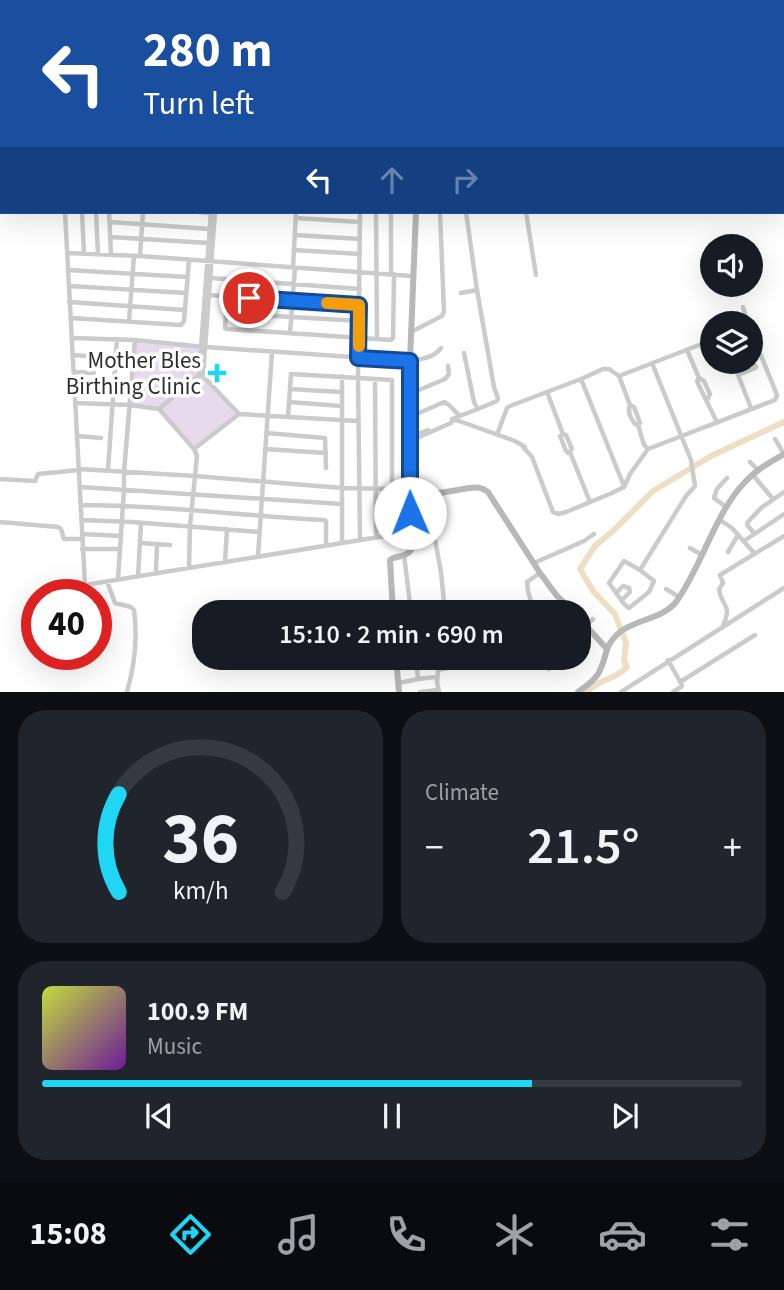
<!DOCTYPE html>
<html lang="en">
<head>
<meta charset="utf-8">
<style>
	body { margin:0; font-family:"Source Sans 3",sans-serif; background:#20242c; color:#f1f3f6; height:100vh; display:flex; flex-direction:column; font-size:26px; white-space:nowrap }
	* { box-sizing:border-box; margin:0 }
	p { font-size:23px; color:#9ea1a6 }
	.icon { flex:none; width:38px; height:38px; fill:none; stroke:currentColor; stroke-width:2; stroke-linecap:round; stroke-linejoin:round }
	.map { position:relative; height:692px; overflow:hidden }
	.sheet { display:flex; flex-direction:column; gap:18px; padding:18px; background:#0d0f14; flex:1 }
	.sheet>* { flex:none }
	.guide { position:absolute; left:0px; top:0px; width:784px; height:214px; box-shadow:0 7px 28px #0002; background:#1a4fa0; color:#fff; overflow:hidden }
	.buttons { position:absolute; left:700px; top:234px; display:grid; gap:14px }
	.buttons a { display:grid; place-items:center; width:63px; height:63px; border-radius:50%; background:#171b24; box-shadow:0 7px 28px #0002; font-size:35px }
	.speed { position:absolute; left:21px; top:579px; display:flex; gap:14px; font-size:35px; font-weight:700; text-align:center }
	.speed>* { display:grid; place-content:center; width:91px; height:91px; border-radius:50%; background:#171b24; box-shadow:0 7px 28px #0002; line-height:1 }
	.speed .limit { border:10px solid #d22; background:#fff; color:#111 }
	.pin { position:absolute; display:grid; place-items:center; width:60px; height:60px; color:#fff; margin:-30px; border:4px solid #fff; border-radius:50%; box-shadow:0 2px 7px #0007 }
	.me { position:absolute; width:77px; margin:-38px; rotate:359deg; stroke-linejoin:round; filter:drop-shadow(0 0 5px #0008) }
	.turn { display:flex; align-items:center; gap:24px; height:147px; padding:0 28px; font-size:32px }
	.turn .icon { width:91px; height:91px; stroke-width:2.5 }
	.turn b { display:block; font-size:49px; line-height:60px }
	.lanes { display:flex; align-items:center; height:66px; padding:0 28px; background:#0003; justify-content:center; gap:35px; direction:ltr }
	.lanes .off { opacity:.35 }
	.big { font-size:52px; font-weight:600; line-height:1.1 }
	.sheet .tile { flex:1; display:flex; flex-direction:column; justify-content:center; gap:10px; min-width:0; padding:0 24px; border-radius:28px; background:#20242c }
	.sheet .dial { align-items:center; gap:0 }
	.dial svg { height:182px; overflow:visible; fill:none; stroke:#363941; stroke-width:7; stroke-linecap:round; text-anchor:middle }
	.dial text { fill:#f1f3f6; stroke:none }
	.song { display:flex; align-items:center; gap:21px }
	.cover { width:84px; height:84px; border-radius:10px; background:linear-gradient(135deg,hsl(70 70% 55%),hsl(280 70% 35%)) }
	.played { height:7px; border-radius:4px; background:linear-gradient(90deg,#20d6f5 70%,#363941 70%) }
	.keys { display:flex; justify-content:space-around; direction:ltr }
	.heat { display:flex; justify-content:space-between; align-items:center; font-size:38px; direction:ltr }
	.sheet .tiles { flex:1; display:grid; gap:18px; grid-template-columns:1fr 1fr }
	.tile:last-child { grid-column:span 2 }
	.trip { position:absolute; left:192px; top:600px; width:399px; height:70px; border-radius:28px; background:#171b24; box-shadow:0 7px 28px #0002; font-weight:600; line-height:70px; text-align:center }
	.tab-bar { display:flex; height:112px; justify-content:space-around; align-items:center; background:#090b0e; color:#9ea1a6 }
	.tab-bar .icon { width:49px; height:49px }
	.tab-bar .selected { color:#20d6f5 }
	.tab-bar b { font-size:32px; color:#f1f3f6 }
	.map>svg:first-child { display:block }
	.green { fill:#e7daed }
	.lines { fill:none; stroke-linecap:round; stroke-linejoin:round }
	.river { stroke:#eedec4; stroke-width:6 }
	.street { stroke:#cbcbcb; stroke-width:4.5 }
	.secondary { stroke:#b8b8b8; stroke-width:6 }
	.primary { stroke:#a6a6a6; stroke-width:7 }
	.route-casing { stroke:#114b97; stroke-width:18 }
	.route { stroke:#1a73e8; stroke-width:12 }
	.slow { stroke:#f59e0b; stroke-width:12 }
	.poi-dot { fill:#20d6f5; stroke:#fff; stroke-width:2.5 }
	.labels { text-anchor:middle; stroke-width:7; stroke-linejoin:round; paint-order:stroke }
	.poi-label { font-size:23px; fill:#2e2e2e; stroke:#fff; text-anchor:end }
</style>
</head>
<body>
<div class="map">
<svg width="784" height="692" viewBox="0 0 784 692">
	<rect width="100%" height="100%" fill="#fff"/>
	<!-- green -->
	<path class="green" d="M 135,340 L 202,347 L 199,375 L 239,414 L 194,449 L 159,409 L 130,405 Z"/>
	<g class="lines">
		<!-- river -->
		<path class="river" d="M 587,692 C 598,679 616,680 627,667 L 624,660 L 626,643 L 615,614 L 593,591 L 580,569 L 595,546 L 615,529 L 653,491 L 711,456 L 784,422"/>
		<!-- street -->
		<path class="street" d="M 34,0 L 35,2
			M 65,212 L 85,585 L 385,536 L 392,533 L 392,380 L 291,374 L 288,417
			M 82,212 L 84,253
			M 96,212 L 98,254
			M 109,212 L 111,255
			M 198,212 L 211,213
			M 376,212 L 377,339
			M 466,212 L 477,290 L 494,387 L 498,398 L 497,401 L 478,409
			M 526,212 L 536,275
			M 296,218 L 360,222
			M 110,222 L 210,229
			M 295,235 L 360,239
			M 110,237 L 209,243
			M 294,250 L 360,254
			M 67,253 L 140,256 L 412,276
			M 140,256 L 143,212
			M 293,268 L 296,212
			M 68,270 L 187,277
			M 391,274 L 391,212
			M 211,278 L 360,289
			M 69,286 L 186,293
			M 461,293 L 477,290
			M 209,295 L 359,305
			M 227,296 L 225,328 L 227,329 L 391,340 L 393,338 L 394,274
			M 69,302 L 185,310
			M 743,307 L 748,324
			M 226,313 L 359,321
			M 71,318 L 181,325 L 184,321 L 189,260
			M 129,321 L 134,256
			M 411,332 L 442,316 L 444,312 L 440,212
			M 290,333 L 295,268
			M 72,338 L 135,340 L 205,347 L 410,361 C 421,359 434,358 441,348
			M 687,350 L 699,378 L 697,381 C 703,396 711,408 717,423
			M 73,355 L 116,358
			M 733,362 L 751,408
			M 735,368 L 752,362 L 756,367 L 755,368 L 738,375
			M 74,372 L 94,373
			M 199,375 L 211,212
			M 203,376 L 215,212
			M 342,376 L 342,543
			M 619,376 L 712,340
			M 699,378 L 704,381 L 710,394 L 707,400
			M 375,379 L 376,538
			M 581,379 L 624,486
			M 74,383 L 115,385
			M 290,389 L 341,392
			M 411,389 L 414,391 L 419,390 L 445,379 L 449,374 L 448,366
			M 547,392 L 563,434 L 560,436 L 566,451 L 568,453 L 572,449 L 566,435 L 563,434
			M 289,402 L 341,406
			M 75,403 L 130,405 L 159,409 L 194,449 L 197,456 L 190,526 L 189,568
			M 630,405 C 627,412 631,419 635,424 L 638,425
			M 159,409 L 199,375 L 203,376 L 239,414
			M 410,417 L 444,402 L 449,405 L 460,416
			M 452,419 L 478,409 L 474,402 L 464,353
			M 266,433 L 325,438 L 326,468
			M 497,435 L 507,408 L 510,406 L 581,379 L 603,369 L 609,369 L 619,376 L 630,405 L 634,407 L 640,423 L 638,425 L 644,445 L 648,449
			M 78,436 L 101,438
			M 410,437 L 428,430
			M 775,439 L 784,454
			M 410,441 L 451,423 L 453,420 L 459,421 L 515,441 L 525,447 L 523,447 L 532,457 L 553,512 L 559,514 L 566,512 L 612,493 L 624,487 L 630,474 L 648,449 L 775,400 L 777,395 L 751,331
			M 194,449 L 239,414 L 358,421
			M 265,449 L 326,453
			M 570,452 L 590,502
			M 750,462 L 758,470
			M 79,469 L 195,476 L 342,488 L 393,489
			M 108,470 L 117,339
			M 753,475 L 773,499
			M 0,479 L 35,481 L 38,474 L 79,470
			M 80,487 L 341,504
			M 427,496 L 441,572 L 445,612
			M 81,505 C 162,505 243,516 324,520 L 326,521 L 326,545
			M 726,507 L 714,498 L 717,489 L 727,478
			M 81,520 L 132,522 L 259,532
			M 720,520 L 732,528 L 755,554
			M 0,522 L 58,527 L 61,529 L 64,539 L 82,539
			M 754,533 L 748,526 L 747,523 L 761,508 L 784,492
			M 82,534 L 121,536
			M 360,539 L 358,377 L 360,212
			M 744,541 L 784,514
			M 140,543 L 170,545
			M 690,548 L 702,555
			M 82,549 L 119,549
			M 728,552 L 738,535
			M 404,555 L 411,612
			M 258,556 L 272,352
			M 624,561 L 640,570 L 654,581 L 649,592 L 629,608 L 624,604 L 609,583 Z
			M 225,562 L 227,529
			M 534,563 L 584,541 L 594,534
			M 640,570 L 686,496 L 695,486 L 691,460 L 652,363
			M 156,572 L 157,544
			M 138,576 L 141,523
			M 118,579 L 124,489 L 124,472 L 135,340
			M 107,581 L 115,603 L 131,607 L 134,610 C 138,639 135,664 127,692
			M 666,589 L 679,597
			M 616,593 L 623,586 L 629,588 L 630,592 L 622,600
			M 534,612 L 528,591 L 527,582 L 540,573
			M 586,625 L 593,619
			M 723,626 C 733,603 721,607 719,589 L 723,583 L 720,575 L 784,536
			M 416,658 L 418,679
			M 548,658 L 549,669
			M 668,660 L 682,685 L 681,687 L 673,692
			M 680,682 L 755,635
			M 399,683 L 418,679 L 436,677
			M 420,692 L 438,690
			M 439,692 L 437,682 L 438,671 C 442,667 449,670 453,666 L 453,658
			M 621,692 L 784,588"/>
		<!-- secondary -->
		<path class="secondary" d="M 411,498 L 469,488 C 477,487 482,487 488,492 L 540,573 L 557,596 L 574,612
			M 393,612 L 390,560 C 396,555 406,558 411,550 L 410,361 L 416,212
			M 579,618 L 606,648
			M 396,658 L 399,692
			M 578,692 C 585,687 594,681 598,674 C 608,658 602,647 620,632 C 637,619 662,619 676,602 C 702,566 715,513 745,482 C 756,470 770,462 784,454"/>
		<!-- primary -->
		<path class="primary" d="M 782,107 L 784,106
			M 0,151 L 2,151"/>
	</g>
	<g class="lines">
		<!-- route casing -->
		<g class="route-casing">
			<path id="route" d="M 249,298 L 359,305 L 358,358 L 410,361 L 410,513"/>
		</g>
		<!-- route -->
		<use href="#route" class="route"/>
		<!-- slow -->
		<path class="slow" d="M 327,303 L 359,305 L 359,346"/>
	</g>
	<!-- markers -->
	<path class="poi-dot" d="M213.5 362.5h7v7h7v7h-7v7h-7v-7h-7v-7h7z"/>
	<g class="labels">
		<!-- poi labels -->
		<g class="poi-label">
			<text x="201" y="368">Mother Bles<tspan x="201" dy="26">Birthing Clinic</tspan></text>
		</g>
	</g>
</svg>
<div class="buttons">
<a><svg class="icon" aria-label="sound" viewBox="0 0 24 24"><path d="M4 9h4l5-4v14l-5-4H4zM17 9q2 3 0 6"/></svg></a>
<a><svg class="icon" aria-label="layers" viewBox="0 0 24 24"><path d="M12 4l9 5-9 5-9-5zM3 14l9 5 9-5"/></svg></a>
</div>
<div class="speed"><div class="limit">40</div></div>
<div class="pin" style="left:249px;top:298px;background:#d93025"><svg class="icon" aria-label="arrive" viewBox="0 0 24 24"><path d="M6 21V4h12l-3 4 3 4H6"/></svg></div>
<svg class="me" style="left:410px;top:513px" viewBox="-20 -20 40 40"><circle r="19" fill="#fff"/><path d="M0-13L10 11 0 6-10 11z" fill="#1a73e8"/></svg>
<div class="trip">15:10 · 2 min · 690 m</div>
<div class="guide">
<div class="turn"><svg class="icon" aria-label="left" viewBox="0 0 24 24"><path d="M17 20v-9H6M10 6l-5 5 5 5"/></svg><div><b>280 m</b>Turn left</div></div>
<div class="lanes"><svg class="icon" aria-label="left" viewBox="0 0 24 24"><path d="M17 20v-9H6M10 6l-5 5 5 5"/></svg><svg class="icon off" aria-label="ahead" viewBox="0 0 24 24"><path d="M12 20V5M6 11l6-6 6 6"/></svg><svg class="icon off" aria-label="right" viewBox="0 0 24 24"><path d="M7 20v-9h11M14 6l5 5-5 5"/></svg></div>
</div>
</div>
<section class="sheet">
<div class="tiles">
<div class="tile dial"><svg viewBox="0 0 100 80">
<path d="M14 69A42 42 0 1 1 86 69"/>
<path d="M14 69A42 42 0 0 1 14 26" stroke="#20d6f5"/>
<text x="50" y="56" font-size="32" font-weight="700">36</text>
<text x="50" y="72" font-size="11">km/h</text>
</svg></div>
<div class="tile"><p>Climate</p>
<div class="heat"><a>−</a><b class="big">21.5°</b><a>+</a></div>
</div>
<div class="tile">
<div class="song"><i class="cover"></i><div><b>100.9 FM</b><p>Music</p></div></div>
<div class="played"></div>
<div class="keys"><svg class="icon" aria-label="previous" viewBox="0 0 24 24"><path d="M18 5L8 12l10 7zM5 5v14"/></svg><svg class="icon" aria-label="pause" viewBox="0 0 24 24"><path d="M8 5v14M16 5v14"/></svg><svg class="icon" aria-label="next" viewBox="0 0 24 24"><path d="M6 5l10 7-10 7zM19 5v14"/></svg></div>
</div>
</div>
</section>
<nav class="tab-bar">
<b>15:08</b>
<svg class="icon selected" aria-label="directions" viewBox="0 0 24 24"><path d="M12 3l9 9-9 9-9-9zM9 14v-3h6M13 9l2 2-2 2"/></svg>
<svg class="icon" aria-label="music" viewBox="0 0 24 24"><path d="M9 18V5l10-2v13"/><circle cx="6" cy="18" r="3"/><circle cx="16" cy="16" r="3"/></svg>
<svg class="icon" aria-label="phone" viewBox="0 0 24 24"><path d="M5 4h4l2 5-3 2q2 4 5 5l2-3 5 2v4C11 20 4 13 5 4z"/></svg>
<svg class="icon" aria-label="climate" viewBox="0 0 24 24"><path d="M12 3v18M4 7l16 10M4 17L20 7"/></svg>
<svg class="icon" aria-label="car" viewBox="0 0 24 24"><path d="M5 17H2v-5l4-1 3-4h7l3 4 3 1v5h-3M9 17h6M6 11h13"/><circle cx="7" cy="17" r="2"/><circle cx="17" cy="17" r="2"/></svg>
<svg class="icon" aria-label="filters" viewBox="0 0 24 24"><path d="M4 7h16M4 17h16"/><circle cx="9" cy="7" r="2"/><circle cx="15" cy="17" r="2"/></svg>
</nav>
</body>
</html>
